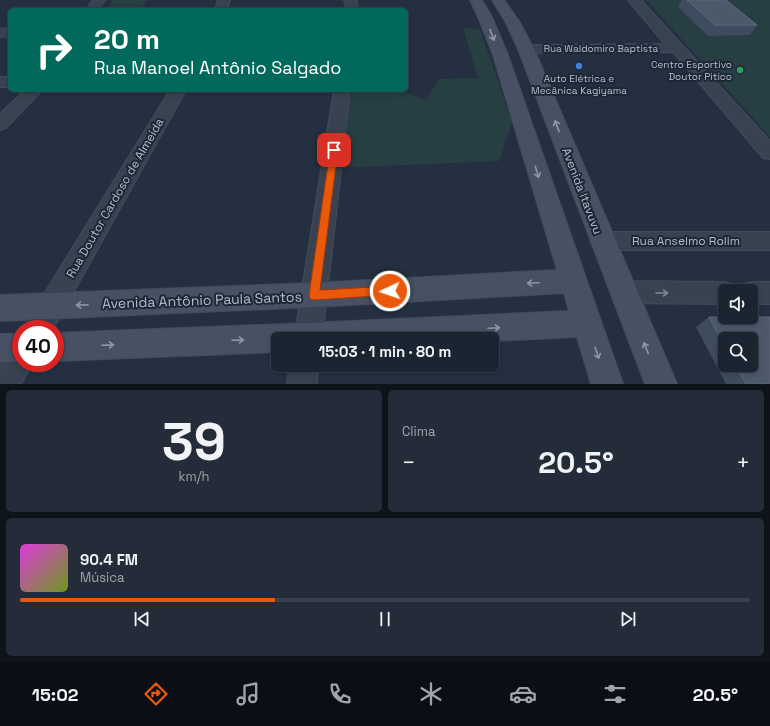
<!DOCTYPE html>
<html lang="pt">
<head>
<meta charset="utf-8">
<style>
	body { margin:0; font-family:"Space Grotesk",sans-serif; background:#242c39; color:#f1f3f6; height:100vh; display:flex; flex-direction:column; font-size:15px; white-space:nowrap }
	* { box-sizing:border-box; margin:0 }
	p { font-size:13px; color:#a0a4ab }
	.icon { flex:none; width:22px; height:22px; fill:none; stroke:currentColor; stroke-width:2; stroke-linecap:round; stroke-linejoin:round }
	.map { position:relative; height:384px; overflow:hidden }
	.side { display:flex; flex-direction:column; gap:6px; padding:6px; background:#0f141b; flex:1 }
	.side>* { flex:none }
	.top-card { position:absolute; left:8px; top:8px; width:400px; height:84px; border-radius:6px; box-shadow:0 2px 6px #0003,0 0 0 1px #39414d; background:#00695c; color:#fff; overflow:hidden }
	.controls { position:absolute; left:718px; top:284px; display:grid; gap:8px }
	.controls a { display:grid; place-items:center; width:40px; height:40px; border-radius:6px; background:#1b2431; box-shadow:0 2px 6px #0003,0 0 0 1px #39414d; font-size:20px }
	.speed { position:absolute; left:12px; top:320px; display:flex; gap:8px; font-size:20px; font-weight:700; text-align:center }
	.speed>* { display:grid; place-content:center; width:52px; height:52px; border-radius:50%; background:#1b2431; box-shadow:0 2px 6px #0003,0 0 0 1px #39414d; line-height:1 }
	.speed .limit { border:6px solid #d22; background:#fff; color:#111 }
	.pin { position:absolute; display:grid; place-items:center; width:34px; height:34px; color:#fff; margin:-17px; border-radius:8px; box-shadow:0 2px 6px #0006 }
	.me { position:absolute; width:44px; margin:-22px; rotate:267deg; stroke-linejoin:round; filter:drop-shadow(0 0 3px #0008) }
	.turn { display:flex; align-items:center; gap:14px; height:84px; padding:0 20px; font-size:18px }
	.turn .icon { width:52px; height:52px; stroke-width:2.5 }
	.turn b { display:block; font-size:28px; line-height:34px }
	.big { font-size:30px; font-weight:600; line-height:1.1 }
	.side .card { flex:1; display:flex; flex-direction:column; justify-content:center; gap:6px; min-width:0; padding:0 14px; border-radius:6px; background:#242c39 }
	.side .dial { align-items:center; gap:0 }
	.dial b { font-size:52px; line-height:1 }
	.song { display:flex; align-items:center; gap:12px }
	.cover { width:48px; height:48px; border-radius:6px; background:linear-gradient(135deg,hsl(300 70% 55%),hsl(80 70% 35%)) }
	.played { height:4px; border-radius:2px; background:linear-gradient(90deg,#ea580c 35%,#39414d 35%) }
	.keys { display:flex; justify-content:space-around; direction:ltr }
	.heat { display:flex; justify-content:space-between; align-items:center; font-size:22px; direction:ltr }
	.side .tiles { flex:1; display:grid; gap:6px; grid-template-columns:1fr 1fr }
	.card:last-child { grid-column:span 2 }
	.trip { position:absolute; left:271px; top:332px; width:228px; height:40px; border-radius:6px; background:#1b2431; box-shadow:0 2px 6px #0003,0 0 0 1px #39414d; font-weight:600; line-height:40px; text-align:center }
	.tab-bar { display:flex; height:64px; justify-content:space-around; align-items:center; background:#0b0e14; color:#a0a4ab }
	.tab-bar .icon { width:28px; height:28px }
	.tab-bar .on { color:#ea580c }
	.tab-bar b { font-size:18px; color:#f1f3f6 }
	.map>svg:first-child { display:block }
	.green { fill:#273e42 }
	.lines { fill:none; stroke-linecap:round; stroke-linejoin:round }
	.street-casing { stroke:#424b59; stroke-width:2 }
	.secondary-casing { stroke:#424b59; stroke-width:2 }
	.street { fill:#394250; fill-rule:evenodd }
	.secondary { fill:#475163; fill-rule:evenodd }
	.wall { fill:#3f4c5f; fill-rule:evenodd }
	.building { fill:#4c596b; stroke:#5c687a }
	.oneway { stroke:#8e97a7 }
	.oneway2 { stroke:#7d8694 }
	.route { fill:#ea580c; stroke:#983908 }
	.shop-dot { fill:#3f7fe0; stroke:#1e2736; stroke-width:1.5 }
	.leisure-dot { fill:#2e9e5b; stroke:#1e2736; stroke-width:1.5 }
	.labels { text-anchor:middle; stroke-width:4; stroke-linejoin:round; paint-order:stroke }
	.far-street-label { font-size:10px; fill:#b5bdcb; stroke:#1e2736 }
	.far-poi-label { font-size:10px; fill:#b5bdcb; stroke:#1e2736; text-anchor:end }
	.street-label { font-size:12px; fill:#b5bdcb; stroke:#1e2736 }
	.near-street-label { font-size:14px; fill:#b5bdcb; stroke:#1e2736 }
</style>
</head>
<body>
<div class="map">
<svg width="770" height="384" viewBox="0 0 770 384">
	<rect width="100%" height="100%" fill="#243041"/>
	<!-- green -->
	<path class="green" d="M 112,0 L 146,0 L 143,7 L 136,8 L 135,10 L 107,10 Z
		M 645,0 L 770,0 L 770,137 L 649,3 Z
		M 463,28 L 480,29 L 512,122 L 499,161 L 338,168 L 352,90 L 396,90 L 426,100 L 439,79 L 478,78 Z"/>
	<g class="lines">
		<!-- street casing -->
		<g class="street-casing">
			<path id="street" d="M 93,0 L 105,0 L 98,10 L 86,10 Z
				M 218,0 L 230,0 L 227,10 L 215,10 Z
				M 344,0 L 356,0 L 359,10 L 347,10 Z
				M 628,0 L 641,0 L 770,141 L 770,159 L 763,158 L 673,52 L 526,53 L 521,52 L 519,49 L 521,46 L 526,45 L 665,44 Z
				M 10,28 L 10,36 L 0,37 L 0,29 Z
				M 0,77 L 10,77 L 10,87 L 0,87 Z
				M 25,90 L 42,90 L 6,128 L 0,130 L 0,114 Z
				M 170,90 L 186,90 L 53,329 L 24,329 L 28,320 Z
				M 334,90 L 350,90 L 322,339 L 294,339 Z
				M 602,232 L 770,232 L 770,250 L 602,250 L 594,248 L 590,241 L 594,234 Z
				M 623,281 L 725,282 L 734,285 L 737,291 L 725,291 L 725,304 L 623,303 L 614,300 L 610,292 L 614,284 Z
				M 751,282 L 770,282 L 770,304 L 751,304 L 751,291 L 739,291 L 742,285 Z
				M 21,343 L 21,363 L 33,363 L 21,384 L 0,384 C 0,364 0,351 21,343 Z
				M 290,365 L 318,365 L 317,384 L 287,384 Z"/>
		</g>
		<!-- secondary casing -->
		<g class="secondary-casing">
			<path id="secondary" d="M 470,0 L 482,0 L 492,17 L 508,55 L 623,384 L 591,384 L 577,337 L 492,341 L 492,339 L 278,339 L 278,352 L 55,361 L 55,333 L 308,323 L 569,311 L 564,293 L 314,307 L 0,321 L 0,295 L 314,283 L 557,270 L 493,55 L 478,17 Z
				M 492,0 L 504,0 L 519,21 L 534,49 L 677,384 L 645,384 L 518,49 L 505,21 Z
				M 0,334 L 21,334 L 21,362 L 0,362 Z"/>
		</g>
		<!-- street -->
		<use href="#street" class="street"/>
		<!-- secondary -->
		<use href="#secondary" class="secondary"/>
	</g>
	<!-- wall -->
	<path class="wall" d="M 682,0 L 726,0 L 757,25 L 750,35 L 708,36 L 678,7 Z
		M 709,317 L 770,384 L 726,384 L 696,327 ZM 725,339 L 751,365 L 725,365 Z"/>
	<!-- building -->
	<path class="building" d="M 687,0 L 726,0 L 757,25 L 715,25 Z
		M 709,317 L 770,317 L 770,384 L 746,384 L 735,365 L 751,365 L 751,339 L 725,339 L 725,346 Z"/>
	<!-- one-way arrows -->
	<defs><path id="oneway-shaft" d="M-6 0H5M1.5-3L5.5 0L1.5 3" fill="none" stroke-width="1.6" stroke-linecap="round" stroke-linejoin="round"/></defs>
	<g class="oneway">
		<use href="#oneway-shaft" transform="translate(492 35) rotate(70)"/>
		<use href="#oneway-shaft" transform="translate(557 126) rotate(-111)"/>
		<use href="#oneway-shaft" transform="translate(537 172) rotate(73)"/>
		<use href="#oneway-shaft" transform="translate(533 283) rotate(177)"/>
		<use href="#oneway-shaft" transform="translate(82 305) rotate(178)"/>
		<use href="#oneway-shaft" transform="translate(494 328) rotate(-3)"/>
		<use href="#oneway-shaft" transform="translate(238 340) rotate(-2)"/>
		<use href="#oneway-shaft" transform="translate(108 345) rotate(-2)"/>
		<use href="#oneway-shaft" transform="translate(646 348) rotate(-112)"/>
		<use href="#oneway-shaft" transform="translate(597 353) rotate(72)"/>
	</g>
	<use class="oneway2" href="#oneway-shaft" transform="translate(662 293)"/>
	<!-- route -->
	<path class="route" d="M 334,147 L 338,150 L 320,290 L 390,286 L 394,288 L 396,291 L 394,295 L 314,300 L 310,299 L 309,295 L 330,150 Z"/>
	<!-- markers -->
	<circle class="shop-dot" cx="579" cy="66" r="4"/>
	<circle class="leisure-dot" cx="740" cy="70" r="4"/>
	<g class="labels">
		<!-- far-street labels -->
		<g class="far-street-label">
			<text x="601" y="52">Rua Waldomiro Baptista</text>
		</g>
		<!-- far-poi labels -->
		<g class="far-poi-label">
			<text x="732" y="68">Centro Esportivo<tspan x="732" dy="12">Doutor Pitico</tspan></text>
			<text x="579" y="82" text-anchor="middle">Auto Elétrica e<tspan x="579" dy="12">Mecânica Kagiyama</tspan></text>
		</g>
		<!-- street labels -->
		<g class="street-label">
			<text transform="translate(582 191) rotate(69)" y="4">Avenida Itavuvu</text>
			<text transform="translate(115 198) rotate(-60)" y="4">Rua Doutor Cardoso de Almeida</text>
			<text x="686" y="245">Rua Anselmo Rolim</text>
		</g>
		<!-- near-street labels -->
		<g class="near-street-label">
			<text transform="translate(202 300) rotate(-2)" y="5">Avenida Antônio Paula Santos</text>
		</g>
	</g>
</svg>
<div class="controls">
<a><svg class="icon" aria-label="sound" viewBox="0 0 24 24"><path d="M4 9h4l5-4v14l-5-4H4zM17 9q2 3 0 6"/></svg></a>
<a><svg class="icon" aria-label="search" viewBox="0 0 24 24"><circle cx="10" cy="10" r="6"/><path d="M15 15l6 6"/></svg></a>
</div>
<div class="speed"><div class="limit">40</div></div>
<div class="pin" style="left:334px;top:150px;background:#d93025"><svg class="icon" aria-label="arrive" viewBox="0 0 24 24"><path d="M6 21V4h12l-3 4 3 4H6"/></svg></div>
<svg class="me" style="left:390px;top:291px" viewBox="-20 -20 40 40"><circle r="17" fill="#ea580c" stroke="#fff" stroke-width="3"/><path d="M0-11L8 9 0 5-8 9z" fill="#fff"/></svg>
<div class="trip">15:03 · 1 min · 80 m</div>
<div class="top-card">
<div class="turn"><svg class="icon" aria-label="right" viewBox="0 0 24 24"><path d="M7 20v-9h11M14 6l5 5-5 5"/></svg><div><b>20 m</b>Rua Manoel Antônio Salgado</div></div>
</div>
</div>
<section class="side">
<div class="tiles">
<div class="card dial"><b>39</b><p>km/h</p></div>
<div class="card"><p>Clima</p>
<div class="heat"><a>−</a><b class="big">20.5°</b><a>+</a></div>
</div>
<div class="card">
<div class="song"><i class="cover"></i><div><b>90.4 FM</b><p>Música</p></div></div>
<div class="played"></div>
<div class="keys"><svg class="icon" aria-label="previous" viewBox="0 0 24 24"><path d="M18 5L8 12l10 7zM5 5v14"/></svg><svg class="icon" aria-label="pause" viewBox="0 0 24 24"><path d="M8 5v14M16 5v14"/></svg><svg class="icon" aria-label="next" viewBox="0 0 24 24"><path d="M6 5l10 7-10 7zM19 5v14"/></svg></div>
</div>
</div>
</section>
<nav class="tab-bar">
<b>15:02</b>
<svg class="icon on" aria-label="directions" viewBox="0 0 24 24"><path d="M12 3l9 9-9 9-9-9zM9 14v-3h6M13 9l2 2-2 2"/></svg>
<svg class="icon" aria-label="music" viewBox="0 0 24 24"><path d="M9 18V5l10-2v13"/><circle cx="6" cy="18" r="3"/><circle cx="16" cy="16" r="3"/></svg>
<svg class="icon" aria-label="phone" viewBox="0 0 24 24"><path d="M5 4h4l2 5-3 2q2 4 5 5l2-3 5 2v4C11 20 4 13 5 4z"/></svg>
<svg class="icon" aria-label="climate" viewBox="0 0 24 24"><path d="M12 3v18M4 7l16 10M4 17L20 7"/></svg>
<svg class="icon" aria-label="car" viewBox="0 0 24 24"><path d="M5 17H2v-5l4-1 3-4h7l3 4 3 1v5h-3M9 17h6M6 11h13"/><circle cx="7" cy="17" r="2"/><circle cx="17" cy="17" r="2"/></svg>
<svg class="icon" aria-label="filters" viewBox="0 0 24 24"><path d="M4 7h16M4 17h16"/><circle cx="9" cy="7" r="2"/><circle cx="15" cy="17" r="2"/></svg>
<b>20.5°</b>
</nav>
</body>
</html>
